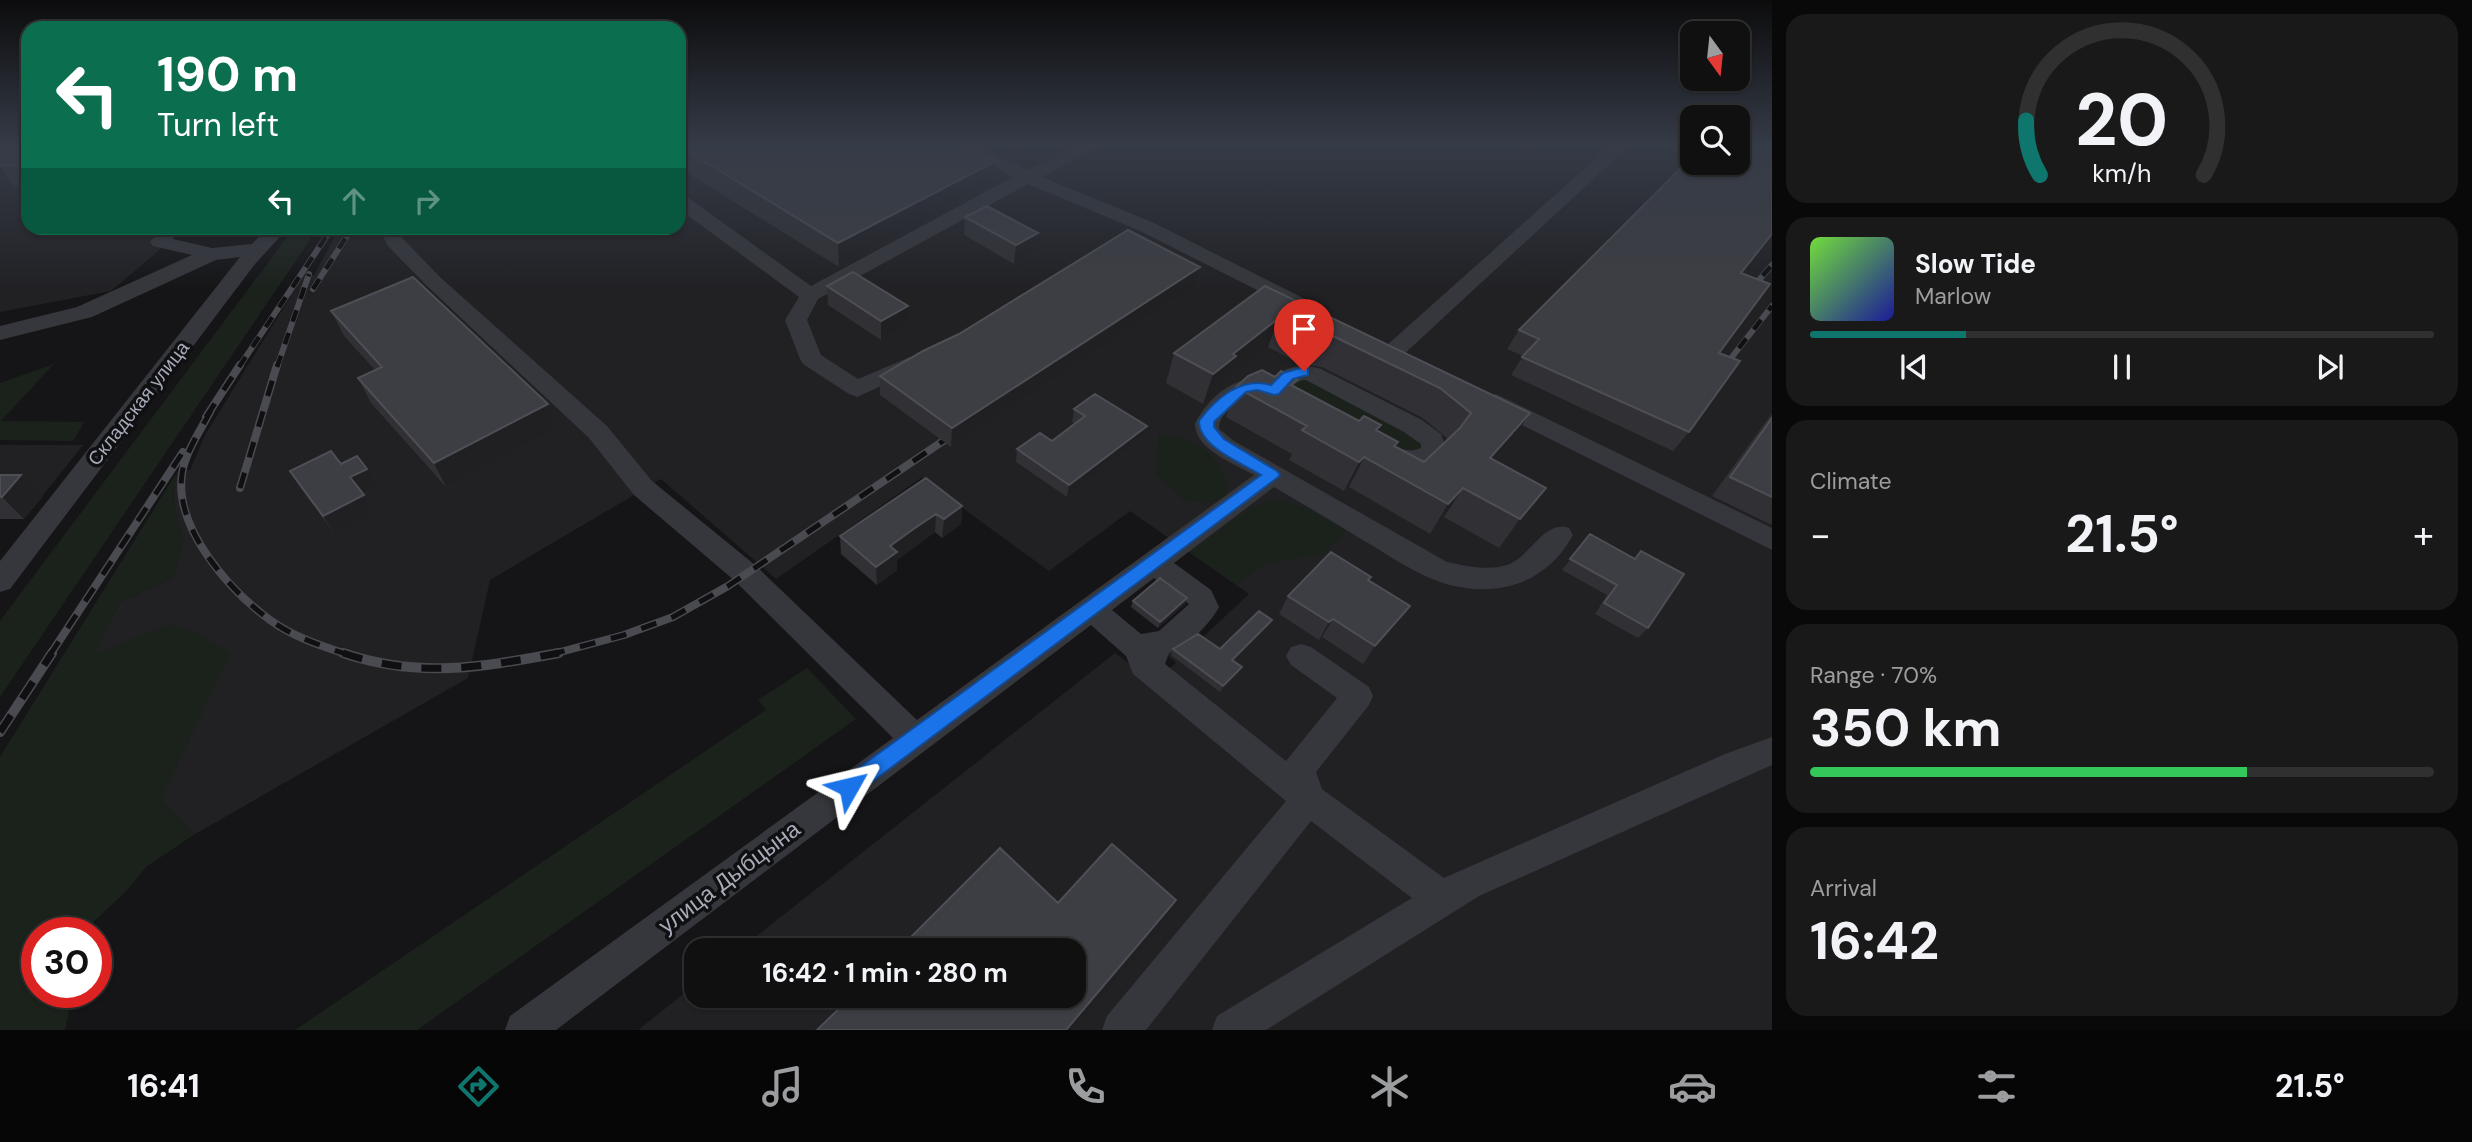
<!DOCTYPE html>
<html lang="en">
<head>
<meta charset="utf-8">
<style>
	body { margin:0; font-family:"DM Sans",sans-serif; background:#19191a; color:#f1f3f6; height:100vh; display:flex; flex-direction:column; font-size:26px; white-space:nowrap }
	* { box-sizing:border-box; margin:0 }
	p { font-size:23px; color:#9c9d9f }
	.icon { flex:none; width:38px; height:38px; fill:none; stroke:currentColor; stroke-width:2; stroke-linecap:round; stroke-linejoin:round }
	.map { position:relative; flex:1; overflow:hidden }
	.details { display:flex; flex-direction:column; gap:14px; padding:14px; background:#090909; width:700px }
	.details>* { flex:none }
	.guide { position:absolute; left:21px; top:21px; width:665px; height:214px; border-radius:21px; box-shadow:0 2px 5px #0004,0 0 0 2px #303031; background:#0b6e4f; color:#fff; overflow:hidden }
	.needle { width:46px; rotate:165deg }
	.buttons { position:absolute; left:1680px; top:21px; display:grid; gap:14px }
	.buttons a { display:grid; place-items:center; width:70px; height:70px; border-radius:14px; background:#101011; box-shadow:0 2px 5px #0004,0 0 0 2px #303031; font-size:35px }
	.speed { position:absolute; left:21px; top:917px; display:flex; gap:14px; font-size:35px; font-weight:700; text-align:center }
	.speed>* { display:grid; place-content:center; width:91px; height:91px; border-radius:50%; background:#101011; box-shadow:0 2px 5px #0004,0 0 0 2px #303031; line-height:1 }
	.speed .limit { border:10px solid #d22; background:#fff; color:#111 }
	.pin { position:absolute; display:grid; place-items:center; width:60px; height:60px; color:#fff; margin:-72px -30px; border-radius:50% 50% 50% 0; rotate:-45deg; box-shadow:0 0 7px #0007 }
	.pin .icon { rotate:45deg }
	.me { position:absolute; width:77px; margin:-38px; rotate:53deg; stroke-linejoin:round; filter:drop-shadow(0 0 5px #0008) }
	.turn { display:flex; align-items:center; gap:24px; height:147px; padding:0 21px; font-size:32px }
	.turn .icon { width:91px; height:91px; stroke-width:2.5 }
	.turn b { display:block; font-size:49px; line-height:60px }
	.lanes { display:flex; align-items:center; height:66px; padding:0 21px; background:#0003; justify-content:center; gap:35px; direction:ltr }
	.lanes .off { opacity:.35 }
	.big { font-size:52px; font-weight:700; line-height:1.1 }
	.details .tile { flex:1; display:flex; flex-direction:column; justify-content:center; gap:10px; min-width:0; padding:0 24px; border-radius:21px; background:#19191a }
	.details .dial { align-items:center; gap:0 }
	.dial svg { height:182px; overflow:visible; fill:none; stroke:#303031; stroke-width:7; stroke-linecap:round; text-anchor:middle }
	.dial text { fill:#f1f3f6; stroke:none }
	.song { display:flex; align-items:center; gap:21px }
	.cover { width:84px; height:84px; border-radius:10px; background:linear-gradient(135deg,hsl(100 70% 55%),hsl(240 70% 35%)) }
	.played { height:7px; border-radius:4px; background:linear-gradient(90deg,#0f766e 25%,#303031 25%) }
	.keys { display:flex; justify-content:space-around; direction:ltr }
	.heat { display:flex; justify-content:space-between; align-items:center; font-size:38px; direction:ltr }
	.charge { height:10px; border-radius:5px; background:linear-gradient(90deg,#34c759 70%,#303031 0) }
	.trip { position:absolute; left:684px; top:938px; width:402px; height:70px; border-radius:21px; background:#101011; box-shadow:0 2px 5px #0004,0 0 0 2px #303031; font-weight:700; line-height:70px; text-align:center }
	.tab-bar { display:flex; height:112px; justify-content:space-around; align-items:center; background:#060607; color:#9c9d9f }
	.tab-bar .icon { width:49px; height:49px }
	.tab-bar .selected { color:#0f766e }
	.tab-bar b { font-size:32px; color:#f1f3f6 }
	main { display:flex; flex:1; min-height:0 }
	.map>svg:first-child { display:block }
	.built { fill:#212124 }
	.green { fill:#1b221c }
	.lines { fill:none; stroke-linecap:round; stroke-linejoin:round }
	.minor { fill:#36373c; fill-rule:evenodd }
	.rail-far2-casing { stroke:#494b51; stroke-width:6 }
	.rail-far1-casing { stroke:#494b51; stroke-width:8 }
	.rail-casing { stroke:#494b51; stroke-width:10 }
	.rail-far2 { stroke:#101012; stroke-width:4.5; stroke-dasharray:12; stroke-linecap:butt }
	.rail-far1 { stroke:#101012; stroke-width:5; stroke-dasharray:16; stroke-linecap:butt }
	.rail { stroke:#101012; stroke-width:7; stroke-dasharray:20; stroke-linecap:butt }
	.wall { fill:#313135 }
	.shaded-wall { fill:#202023 }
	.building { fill:#3d3e43; stroke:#4e4f55; stroke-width:2 }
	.route { fill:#1a73e8; stroke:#114b97; stroke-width:2 }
	.labels { text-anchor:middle; stroke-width:7; stroke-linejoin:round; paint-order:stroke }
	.street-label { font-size:19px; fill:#a6abb8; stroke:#101012 }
	.near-street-label { font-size:23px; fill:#a6abb8; stroke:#101012 }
</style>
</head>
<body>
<main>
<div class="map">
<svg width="1772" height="1030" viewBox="0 0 1772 1030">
	<rect width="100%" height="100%" fill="#151517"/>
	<!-- built -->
	<path class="built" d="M 0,146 L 28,146 L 28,228 L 185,228 L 111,291 L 0,312 Z
		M 679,146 L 1692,146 L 1692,163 L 1738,163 L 1772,146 L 1772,1030 L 638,1030 L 696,984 L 696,996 L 1074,996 L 1074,950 L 739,950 L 1115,653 L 1154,682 L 1176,663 L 1164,652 L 1192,630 L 1203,637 L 1249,594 L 1130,511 L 1049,571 L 921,478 L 776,579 L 661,479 L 490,580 L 468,678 L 195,834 L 160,799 L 94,654 L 120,602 L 174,577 L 183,539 L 177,520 L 173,496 L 177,472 L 190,470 L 205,435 L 303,276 L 314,275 L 340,228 L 679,228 Z
		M 0,445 L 83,445 L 24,519 L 0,519 Z"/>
	<!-- green -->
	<path class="green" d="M 294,228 L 318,228 L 0,697 L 0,621 Z
		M 54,364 L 1,421 L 84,422 L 73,441 L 0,440 L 0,383 Z
		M 1305,377 L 1420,434 L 1423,450 L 1401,451 L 1296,396 L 1290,381 Z
		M 1158,434 C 1169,435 1181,436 1191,441 C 1208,449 1235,477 1225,497 L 1205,505 L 1201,501 L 1187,503 L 1156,474 Z
		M 177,472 L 173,496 L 177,520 L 183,539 L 174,577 L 120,602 L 95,654 L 170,624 L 199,634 L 231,653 L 161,799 L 195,834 L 146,867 L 126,891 L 82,933 L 37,933 L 37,992 L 73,992 L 65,1030 L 0,1030 L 0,757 Z
		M 1275,500 L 1303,506 L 1346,531 L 1324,554 L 1265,564 L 1237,585 L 1189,552 L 1250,508 Z
		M 807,668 L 856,719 L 417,1030 L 295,1030 L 766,710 L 758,700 Z"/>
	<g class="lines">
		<!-- minor -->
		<path class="minor" d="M 957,146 L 979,146 L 1027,170 L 1078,146 L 1100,146 L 1042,177 L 1154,223 L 1303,298 L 1307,302 L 1303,306 L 1289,306 L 1140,231 L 1028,184 L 818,299 L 807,320 L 821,355 L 858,379 L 910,357 L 918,359 L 921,364 L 918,369 L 857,397 L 849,394 L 803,364 L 800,359 L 785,320 L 799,297 L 679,209 L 679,194 L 686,196 L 811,286 L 1013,177 Z
			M 1610,146 L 1629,146 L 1402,356 L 1386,356 L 1383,351 L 1386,346 Z
			M 163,228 L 182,228 L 173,239 L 212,248 L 252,244 L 268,228 L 288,228 L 255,264 L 10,589 L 0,592 L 0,561 L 240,257 L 216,260 L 92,317 L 0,340 L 0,326 L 77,307 L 192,255 L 153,246 L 150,242 Z
			M 379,228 L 397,228 L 403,239 L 441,278 L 607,426 L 652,481 L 755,565 L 917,720 L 1254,475 C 1235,464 1194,449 1195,423 C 1210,396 1237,372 1270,381 C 1285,366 1301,363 1321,369 L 1422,420 L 1441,434 L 1446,448 C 1430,475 1402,470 1376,458 L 1373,452 L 1376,446 C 1392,441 1406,456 1421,448 L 1421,444 L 1404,432 L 1306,380 C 1294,380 1291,391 1281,396 C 1272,400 1261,393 1251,393 C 1239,401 1218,414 1219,429 L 1234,441 L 1447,562 C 1466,566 1488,571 1507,565 C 1531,557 1543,520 1569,528 L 1573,535 C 1542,593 1477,602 1421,574 C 1400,564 1381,550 1361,539 C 1332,521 1303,504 1274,487 L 1174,563 L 1211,590 L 1219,607 C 1211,623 1187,647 1169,653 L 1165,664 L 1286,761 L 1337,698 L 1291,665 L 1286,656 L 1291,647 L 1301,644 L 1311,647 L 1369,687 L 1373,696 L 1369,705 L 1316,772 L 1322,789 L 1444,878 L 1725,754 L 1772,737 L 1772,765 L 1479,896 L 1266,1030 L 1212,1030 L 1217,1016 L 1412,898 L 1311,821 L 1146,1030 L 1102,1030 L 1107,1016 L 1286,801 L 1133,674 L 1126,656 L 1091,625 L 556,1030 L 505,1030 L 510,1016 L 893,738 L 735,581 L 634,495 L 589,438 L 427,286 L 388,246 ZM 1154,578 L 1189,604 L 1159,631 L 1141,634 L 1112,610 Z
			M 1496,394 L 1772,528 L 1772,550 L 1488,408 L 1484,402 L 1488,396 Z"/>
		<!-- rail-far2 casing -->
		<g class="rail-far2-casing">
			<path id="rail-far2" d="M 313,289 L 352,228
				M 1747,294 L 1772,265
				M 239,367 L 332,228
				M 277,367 L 309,274
				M 1724,367 L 1772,306"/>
		</g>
		<!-- rail-far1 casing -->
		<g class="rail-far1-casing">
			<path id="rail-far1" d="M 1720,372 L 1725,365
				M 211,410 C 201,430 185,452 182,474 C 174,528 229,590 270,620 C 293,637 322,646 349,655
				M 206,417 L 240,365
				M 240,488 L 277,365
				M 50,655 L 183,452
				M 549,655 L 624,635 L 673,617 L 728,586 L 958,431"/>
		</g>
		<!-- rail casing -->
		<g class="rail-casing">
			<path id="rail" d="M 343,653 C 420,679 482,667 559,653
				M 0,732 L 52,653"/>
		</g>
		<!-- rail-far2 -->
		<use href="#rail-far2" class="rail-far2"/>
		<!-- rail-far1 -->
		<use href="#rail-far1" class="rail-far1"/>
		<!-- rail -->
		<use href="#rail" class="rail"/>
	</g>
	<!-- wall -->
	<path class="wall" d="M 0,146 L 28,146 L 28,187 L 14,186 L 0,197 Z
		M 679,146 L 996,161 L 993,185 L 839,267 L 679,168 Z
		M 965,217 L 1038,233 L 1036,252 L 1014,264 L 964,235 Z
		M 1742,273 L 1719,353 L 1689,432 L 1673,451 L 1511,375 L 1523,356 L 1507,349 L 1519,330 Z
		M 827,286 L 908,306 L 908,325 L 881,340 L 828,305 Z
		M 1195,286 L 951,447 L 880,395 L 880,376 Z
		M 1265,286 L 1530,413 L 1511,443 L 1495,461 L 1546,488 L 1524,518 L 1499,548 L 1444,517 L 1430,534 L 1349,487 L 1344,491 L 1289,460 L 1292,454 L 1226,417 L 1236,387 L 1275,377 L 1297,380 L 1294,386 L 1398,442 L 1395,447 L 1424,462 L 1448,439 L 1423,418 L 1322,367 L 1300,364 L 1268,347 L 1228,379 L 1226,386 L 1203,404 L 1166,383 L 1174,353 Z
		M 331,311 L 556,429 L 446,487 L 371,403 L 358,378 L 375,370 L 344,336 Z
		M 1074,409 L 1147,426 L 1143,438 L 1067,497 L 1016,462 L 1017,449 L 1052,441 L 1075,424 L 1072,422 Z
		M 1772,413 L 1772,525 L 1712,496 Z
		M 341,464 L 377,488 L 364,495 L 375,514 L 335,534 L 302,490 L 290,471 Z
		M 0,475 L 21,475 L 42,497 L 24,519 L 0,519 Z
		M 962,506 L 961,524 L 942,538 L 935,532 L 897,560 L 897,570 L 877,585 L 841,554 L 840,536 Z
		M 1590,534 L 1635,558 L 1641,551 L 1648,628 L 1638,638 L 1595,614 L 1607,595 L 1562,570 Z
		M 1371,577 L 1369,581 L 1410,606 L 1398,624 L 1363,664 L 1322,637 L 1319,640 L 1279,614 L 1288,596 Z
		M 1187,598 L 1185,604 L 1158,628 L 1131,607 L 1133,601 Z
		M 1272,620 L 1269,626 L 1234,661 L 1239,673 L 1220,692 L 1171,655 L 1173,649 L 1220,649 Z"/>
	<!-- shaded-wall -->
	<path class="shaded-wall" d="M 996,161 L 993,185 L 839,267 L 838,243 Z
		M 0,166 L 14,186 L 0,197 Z
		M 1038,233 L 1036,252 L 1014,264 L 1016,245 Z
		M 1200,267 L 1195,286 L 951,447 L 952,428 Z
		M 908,306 L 908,325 L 881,340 L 881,321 Z
		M 1279,318 L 1268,347 L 1228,379 L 1226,386 L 1203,404 L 1213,374 L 1233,354 Z
		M 548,404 L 556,429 L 446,487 L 434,463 Z
		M 1530,413 L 1511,443 L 1470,488 L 1490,458 Z
		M 1381,425 L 1349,487 L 1344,491 L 1376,430 Z
		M 1147,426 L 1143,438 L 1067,497 L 1069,485 Z
		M 367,469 L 377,488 L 361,496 L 350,477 Z
		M 21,475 L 42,497 L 24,519 L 2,497 Z
		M 1463,488 L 1444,517 L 1430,534 L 1448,504 Z
		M 1546,488 L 1524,518 L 1499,548 L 1520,519 Z
		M 364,495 L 375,514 L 335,534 L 323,516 Z
		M 962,506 L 961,524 L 942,538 L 944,519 Z
		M 936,514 L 935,532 L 897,560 L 897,570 L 877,585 L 876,567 L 890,546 Z
		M 1187,598 L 1185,604 L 1158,628 L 1160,622 Z
		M 1410,606 L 1398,624 L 1363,664 L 1375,646 Z
		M 1333,619 L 1322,637 L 1319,640 L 1329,622 Z
		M 1272,620 L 1269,626 L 1229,666 L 1232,660 Z
		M 1242,667 L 1239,673 L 1220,692 L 1223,686 Z
		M 1176,900 L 1161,927 L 1073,1030 L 1066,1030 Z"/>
	<!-- building -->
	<path class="building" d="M 0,146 L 28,146 L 28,166 L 0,165 Z
		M 679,146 L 965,146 L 996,161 L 838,243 Z
		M 1738,146 L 1772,146 L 1772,234 L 1741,273 L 1770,284 L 1719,353 L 1740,361 L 1689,432 L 1522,357 L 1539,339 L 1519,330 L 1692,157 L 1692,163 L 1738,163 Z
		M 987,206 L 1038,233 L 1016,245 L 965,217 Z
		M 1128,230 L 1200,267 L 952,428 L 880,376 L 923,351 L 959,334 Z
		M 853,272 L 908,306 L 881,321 L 827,286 Z
		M 413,277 L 548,404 L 434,463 L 358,378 L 382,367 L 331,311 Z
		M 1265,286 L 1530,413 L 1490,458 L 1546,488 L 1520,519 L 1463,488 L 1448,504 L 1364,457 L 1359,462 L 1302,430 L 1307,426 L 1236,387 L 1248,376 L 1262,370 L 1275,377 L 1281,371 L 1297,380 L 1291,385 L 1359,421 L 1364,416 L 1381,425 L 1376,430 L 1398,442 L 1394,446 L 1424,462 L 1460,428 L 1471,413 L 1440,388 L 1335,337 L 1312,334 L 1279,318 L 1233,354 L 1236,356 L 1213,374 L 1174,353 Z
		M 1095,394 L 1147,426 L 1069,485 L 1017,449 L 1040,433 L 1052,441 L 1085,416 L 1074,409 Z
		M 1772,418 L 1772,497 L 1730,477 Z
		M 331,451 L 341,464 L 357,456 L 367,469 L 350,477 L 364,495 L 323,516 L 290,471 Z
		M 0,475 L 21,475 L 2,497 L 0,497 Z
		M 926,478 L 962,506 L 944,519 L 936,514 L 915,528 L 890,546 L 897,552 L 876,567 L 840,536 Z
		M 1590,534 L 1635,559 L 1641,551 L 1684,574 L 1648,628 L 1604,603 L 1617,585 L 1570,559 Z
		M 1331,552 L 1371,577 L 1368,580 L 1410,606 L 1375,646 L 1333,619 L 1329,622 L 1288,596 Z
		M 1160,578 L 1187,598 L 1160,622 L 1133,601 Z
		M 1259,611 L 1272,620 L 1232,660 L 1242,667 L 1223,686 L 1173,649 L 1198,634 L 1220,649 Z
		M 1112,844 L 1176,900 L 1066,1030 L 817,1030 L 852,996 L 1074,996 L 1074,950 L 898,950 L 1000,848 L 1058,903 Z"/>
	<!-- sky -->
	<linearGradient id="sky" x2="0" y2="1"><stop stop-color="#0c0c0d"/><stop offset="0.5" stop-color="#353b47"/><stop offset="1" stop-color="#353b47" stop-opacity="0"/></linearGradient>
	<rect width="1772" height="290" fill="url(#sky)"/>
	<!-- route -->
	<path class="route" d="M 1304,367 L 1308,368 L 1308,375 L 1293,379 L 1279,394 L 1274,395 L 1257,390 L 1246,392 L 1214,422 L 1214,427 L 1224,439 L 1277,471 L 1280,475 L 1277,478 L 856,794 L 849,796 L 842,794 L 839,787 L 842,780 L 1261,475 C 1242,463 1199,447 1199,421 C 1216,398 1242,376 1271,385 L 1283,373 Z"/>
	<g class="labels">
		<!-- street labels -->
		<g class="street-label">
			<text transform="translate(138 403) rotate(-52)" y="7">Складская улица</text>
		</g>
		<!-- near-street labels -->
		<g class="near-street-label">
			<text transform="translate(729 877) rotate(-37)" y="8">улица Дыбцына</text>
		</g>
	</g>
</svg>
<div class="buttons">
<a><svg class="needle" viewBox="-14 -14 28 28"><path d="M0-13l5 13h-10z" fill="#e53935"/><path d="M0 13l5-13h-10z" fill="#9c9d9f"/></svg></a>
<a><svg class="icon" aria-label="search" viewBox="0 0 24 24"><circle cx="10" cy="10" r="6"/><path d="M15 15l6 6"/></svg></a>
</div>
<div class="speed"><div class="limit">30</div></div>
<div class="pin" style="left:1304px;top:371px;background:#d93025"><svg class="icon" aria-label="arrive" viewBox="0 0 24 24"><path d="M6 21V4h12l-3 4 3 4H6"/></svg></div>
<svg class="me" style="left:849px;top:787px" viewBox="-20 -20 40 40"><path d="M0-17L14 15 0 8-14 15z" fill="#1a73e8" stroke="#fff" stroke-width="4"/></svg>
<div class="trip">16:42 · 1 min · 280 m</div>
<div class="guide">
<div class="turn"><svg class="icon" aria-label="left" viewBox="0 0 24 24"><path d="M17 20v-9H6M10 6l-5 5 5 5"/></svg><div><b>190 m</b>Turn left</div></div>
<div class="lanes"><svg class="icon" aria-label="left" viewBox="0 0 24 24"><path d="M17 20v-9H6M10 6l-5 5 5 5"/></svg><svg class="icon off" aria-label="ahead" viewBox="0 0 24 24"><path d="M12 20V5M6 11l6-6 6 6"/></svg><svg class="icon off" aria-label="right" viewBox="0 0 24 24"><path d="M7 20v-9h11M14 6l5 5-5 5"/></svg></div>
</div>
</div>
<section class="details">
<div class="tile dial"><svg viewBox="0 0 100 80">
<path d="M14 69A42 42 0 1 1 86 69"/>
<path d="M14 69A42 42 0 0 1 8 45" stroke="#0f766e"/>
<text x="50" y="56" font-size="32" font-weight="700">20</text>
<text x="50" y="72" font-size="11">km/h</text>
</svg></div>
<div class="tile">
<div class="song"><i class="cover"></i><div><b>Slow Tide</b><p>Marlow</p></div></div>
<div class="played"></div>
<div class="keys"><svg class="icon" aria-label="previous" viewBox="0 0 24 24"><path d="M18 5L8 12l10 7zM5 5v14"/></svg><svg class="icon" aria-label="pause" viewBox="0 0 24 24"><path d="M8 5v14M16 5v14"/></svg><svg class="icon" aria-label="next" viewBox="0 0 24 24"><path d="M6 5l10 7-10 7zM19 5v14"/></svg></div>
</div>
<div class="tile"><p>Climate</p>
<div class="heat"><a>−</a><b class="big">21.5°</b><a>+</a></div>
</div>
<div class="tile"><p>Range · 70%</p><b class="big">350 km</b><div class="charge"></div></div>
<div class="tile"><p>Arrival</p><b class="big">16:42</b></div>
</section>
</main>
<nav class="tab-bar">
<b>16:41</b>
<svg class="icon selected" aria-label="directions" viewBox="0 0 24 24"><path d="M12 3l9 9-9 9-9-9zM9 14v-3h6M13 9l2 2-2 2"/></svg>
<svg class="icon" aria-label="music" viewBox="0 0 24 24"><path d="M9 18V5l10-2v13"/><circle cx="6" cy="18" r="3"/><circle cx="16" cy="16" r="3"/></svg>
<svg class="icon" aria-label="phone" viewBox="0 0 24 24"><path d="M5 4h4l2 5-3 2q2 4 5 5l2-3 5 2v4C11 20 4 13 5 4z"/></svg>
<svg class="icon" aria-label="climate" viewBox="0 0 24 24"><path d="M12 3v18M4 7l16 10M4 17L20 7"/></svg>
<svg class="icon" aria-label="car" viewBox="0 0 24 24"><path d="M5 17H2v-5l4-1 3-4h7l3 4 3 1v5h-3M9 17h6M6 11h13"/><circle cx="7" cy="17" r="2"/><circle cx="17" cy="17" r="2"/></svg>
<svg class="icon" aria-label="filters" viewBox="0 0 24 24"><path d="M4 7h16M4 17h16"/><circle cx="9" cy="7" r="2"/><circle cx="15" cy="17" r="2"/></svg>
<b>21.5°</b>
</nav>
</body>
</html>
